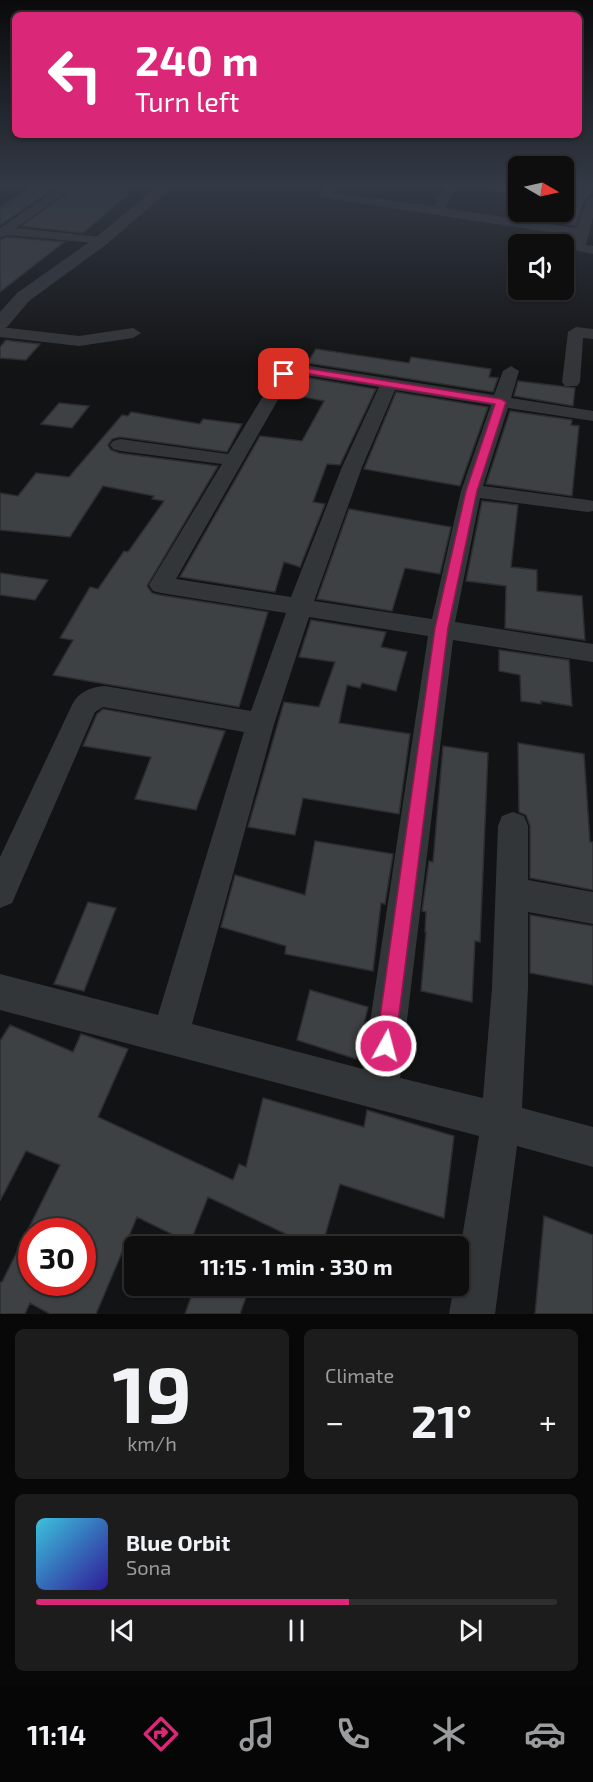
<!DOCTYPE html>
<html lang="en">
<head>
<meta charset="utf-8">
<style>
	body { margin:0; font-family:"Exo 2",sans-serif; background:#1c1c1d; color:#f1f3f6; height:100vh; display:flex; flex-direction:column; font-size:22px; white-space:nowrap }
	* { box-sizing:border-box; margin:0 }
	p { font-size:20px; color:#9b9c9e }
	.icon { flex:none; width:33px; height:33px; fill:none; stroke:currentColor; stroke-width:2; stroke-linecap:round; stroke-linejoin:round }
	.map { position:relative; height:1314px; overflow:hidden }
	.drawer { display:flex; flex-direction:column; gap:15px; padding:15px; background:#080808; flex:1 }
	.drawer>* { flex:none }
	.guide { position:absolute; left:12px; top:12px; width:570px; height:126px; border-radius:9px; box-shadow:0 2px 4px #0004,0 0 0 2px #2e2e2f; background:#db2777; color:#fff; overflow:hidden }
	.needle { width:39px; rotate:99deg }
	.fabs { position:absolute; left:508px; top:156px; display:grid; gap:12px }
	.fabs a { display:grid; place-items:center; width:66px; height:66px; border-radius:9px; background:#0e0e0f; box-shadow:0 2px 4px #0004,0 0 0 2px #2e2e2f; font-size:30px }
	.speed { position:absolute; left:18px; top:1218px; display:flex; gap:12px; font-size:30px; font-weight:700; text-align:center }
	.speed>* { display:grid; place-content:center; width:78px; height:78px; border-radius:50%; background:#0e0e0f; box-shadow:0 2px 4px #0004,0 0 0 2px #2e2e2f; line-height:1 }
	.speed .limit { border:9px solid #d22; background:#fff; color:#111 }
	.pin { position:absolute; display:grid; place-items:center; width:51px; height:51px; color:#fff; margin:-26px; border-radius:12px; box-shadow:0 3px 9px #0006 }
	.me { position:absolute; width:66px; margin:-33px; rotate:7deg; stroke-linejoin:round; filter:drop-shadow(0 0 4px #0008) }
	.turn { display:flex; align-items:center; gap:21px; height:126px; padding:0 24px; font-size:27px }
	.turn .icon { width:78px; height:78px; stroke-width:2.5 }
	.turn b { display:block; font-size:42px; line-height:51px }
	.big { font-size:45px; font-weight:700; line-height:1.1 }
	.drawer .tile { flex:1; display:flex; flex-direction:column; justify-content:center; gap:9px; min-width:0; padding:0 21px; border-radius:9px; background:#1c1c1d }
	.drawer .dial { align-items:center; gap:0 }
	.dial b { font-size:78px; line-height:1 }
	.song { display:flex; align-items:center; gap:18px }
	.cover { width:72px; height:72px; border-radius:9px; background:linear-gradient(135deg,hsl(190 70% 55%),hsl(250 70% 35%)) }
	.played { height:6px; border-radius:3px; background:linear-gradient(90deg,#db2777 60%,#2e2e2f 60%) }
	.keys { display:flex; justify-content:space-around; direction:ltr }
	.heat { display:flex; justify-content:space-between; align-items:center; font-size:33px; direction:ltr }
	.drawer .tiles { flex:1; display:grid; gap:15px; grid-template-columns:1fr 1fr }
	.tile:last-child { grid-column:span 2 }
	.trip { position:absolute; left:124px; top:1236px; width:345px; height:60px; border-radius:9px; background:#0e0e0f; box-shadow:0 2px 4px #0004,0 0 0 2px #2e2e2f; font-weight:700; line-height:60px; text-align:center }
	.menu { display:flex; height:96px; justify-content:space-around; align-items:center; background:#060606; color:#9b9c9e }
	.menu .icon { width:42px; height:42px }
	.menu .current { color:#db2777 }
	.menu b { font-size:27px; color:#f1f3f6 }
	.map>svg:first-child { display:block }
	.building { fill:#3e4144; stroke:#2c2d30; stroke-width:1.5; fill-rule:evenodd }
	.lines { fill:none; stroke-linecap:round; stroke-linejoin:round }
	.minor { fill:#333639; fill-rule:evenodd }
	.tertiary { fill:#333639; fill-rule:evenodd }
	.route { fill:#db2777; stroke:#8e194d; stroke-width:1.5 }
</style>
</head>
<body>
<div class="map">
<svg width="593" height="1314" viewBox="0 0 593 1314">
	<rect width="100%" height="100%" fill="#121314"/>
	<!-- building -->
	<path class="building" d="M 34,185 L 59,185 L 0,225 L 0,207 Z
		M 78,185 L 132,188 L 126,192 L 130,193 L 83,233 L 22,226 Z
		M 564,185 L 591,185 L 590,196 L 585,199 L 575,226 L 564,224 Z
		M 7,237 L 64,242 L 0,292 L 0,240 Z
		M 6,340 L 12,341 L 40,344 L 26,360 L 0,358 L 0,347 Z
		M 316,349 L 409,363 L 411,357 L 491,369 L 489,377 L 498,378 L 493,392 L 307,363 Z
		M 298,376 L 376,389 L 340,465 L 327,464 L 313,502 L 325,504 L 300,567 L 284,562 L 275,592 L 180,577 L 260,436 L 302,441 L 324,401 L 284,393 L 293,377 Z
		M 518,381 L 575,388 L 573,406 L 514,396 Z
		M 396,392 L 488,407 L 460,486 L 364,469 Z
		M 59,403 L 89,406 L 72,428 L 41,424 Z
		M 510,411 L 572,420 L 571,425 L 579,426 L 572,496 L 486,484 Z
		M 131,412 L 200,424 L 203,419 L 242,424 L 227,452 L 120,437 L 112,439 L 108,445 L 111,450 L 119,453 L 218,466 L 147,586 L 152,593 L 160,595 L 268,612 L 239,707 L 53,675 L 73,640 L 60,638 L 90,587 L 98,589 L 124,551 L 128,552 L 164,501 L 152,499 L 154,496 L 103,486 L 70,537 L 0,530 L 0,493 L 18,496 L 36,473 L 69,477 L 122,415 L 128,416 Z
		M 482,501 L 518,505 L 511,567 L 537,570 L 537,591 L 582,596 L 585,640 L 505,628 L 506,586 L 466,581 Z
		M 349,509 L 451,527 L 440,574 L 405,568 L 392,611 L 317,599 Z
		M 0,573 L 48,580 L 35,600 L 0,595 Z
		M 311,620 L 386,632 L 381,647 L 407,652 L 396,691 L 362,683 L 360,688 L 347,685 L 339,723 L 410,734 L 399,814 L 303,798 L 295,835 L 248,827 L 284,702 L 319,707 L 335,662 L 299,657 Z
		M 499,650 L 569,660 L 572,706 L 541,701 L 541,704 L 521,701 L 520,675 L 499,671 Z
		M 103,709 L 225,731 L 196,810 L 135,799 L 151,757 L 83,746 L 97,714 Z
		M 518,743 L 584,754 L 590,842 L 593,842 L 593,890 L 530,878 L 530,826 L 526,815 L 519,812 Z
		M 443,746 L 488,753 L 480,942 L 475,941 L 472,1002 L 421,991 L 426,932 L 425,932 L 426,912 L 422,911 L 429,861 L 433,862 Z
		M 315,841 L 393,854 L 385,904 L 381,903 L 373,971 L 285,954 L 286,946 L 221,927 L 235,875 L 305,895 Z
		M 88,902 L 116,908 L 84,991 L 54,984 Z
		M 530,915 L 593,926 L 593,985 L 530,973 Z
		M 310,990 L 368,1007 L 356,1059 L 297,1040 Z
		M 10,1025 L 73,1052 L 81,1034 L 128,1049 L 98,1117 L 233,1180 L 239,1164 L 246,1167 L 263,1098 L 364,1127 L 367,1110 L 454,1136 L 444,1218 L 340,1184 L 322,1246 L 311,1246 L 208,1197 L 190,1243 L 137,1217 L 96,1314 L 50,1314 L 30,1303 L 25,1314 L 0,1314 L 0,1282 L 2,1282 L 60,1165 L 26,1151 L 0,1201 L 0,1041 ZM 32,1232 L 82,1232 L 82,1282 L 32,1282 Z
		M 544,1216 L 593,1235 L 593,1314 L 535,1314 Z
		M 195,1286 L 250,1286 L 240,1314 L 185,1314 Z"/>
	<g class="lines">
		<!-- minor -->
		<path class="minor" d="M 0,185 L 7,185 L 0,190 Z
			M 63,185 L 76,185 L 16,228 L 101,237 L 106,238 L 107,241 L 106,244 L 7,235 L 0,238 L 0,228 Z
			M 327,185 L 338,185 L 333,193 L 434,206 L 446,185 L 457,185 L 445,208 L 576,228 L 587,200 L 593,197 L 593,217 L 586,245 L 593,246 L 593,254 L 574,250 L 572,247 L 574,236 L 321,197 L 319,195 Z
			M 463,185 L 519,188 L 519,194 L 468,188 Z
			M 0,327 L 79,336 L 133,328 L 141,333 L 133,338 L 79,346 L 0,337 Z
			M 576,327 L 593,329 L 593,339 L 583,338 L 580,382 L 577,386 L 565,386 L 562,382 L 568,332 Z
			M 298,364 L 494,395 L 503,371 L 511,366 L 519,371 L 511,398 L 593,411 L 593,421 L 508,408 L 483,486 L 588,500 L 593,501 L 593,511 L 588,512 L 480,498 L 455,622 L 593,644 L 593,662 L 453,640 L 400,1078 L 483,1098 L 492,988 L 498,826 L 502,816 L 513,812 L 524,816 L 528,826 L 528,880 L 593,892 L 593,924 L 528,912 L 528,988 L 522,1108 L 593,1127 L 593,1167 L 517,1146 L 495,1314 L 449,1314 L 454,1286 L 459,1286 L 459,1256 L 479,1136 L 0,1010 L 0,974 L 158,1015 L 244,732 L 103,707 L 95,712 L 12,903 L 0,908 L 0,857 L 72,705 C 78,692 91,687 105,686 L 251,711 L 286,613 L 161,593 L 153,591 L 149,585 L 222,464 L 120,451 L 113,449 L 110,445 L 113,441 L 120,439 L 228,454 L 280,368 ZM 298,374 L 379,387 L 342,467 L 291,597 L 176,579 L 292,375 ZM 395,390 L 491,405 L 461,491 L 432,619 L 314,601 L 362,467 ZM 309,617 L 428,636 L 363,1069 L 192,1024 L 274,724 Z"/>
		<!-- tertiary -->
		<path class="tertiary" d="M 159,185 L 175,185 L 107,244 L 29,301 L 7,327 L 0,329 L 0,312 L 17,293 L 95,238 Z"/>
	</g>
	<!-- sky -->
	<linearGradient id="sky" x2="0" y2="1"><stop stop-color="#0a0a0b"/><stop offset="0.5" stop-color="#333945"/><stop offset="1" stop-color="#333945" stop-opacity="0"/></linearGradient>
	<rect width="593" height="369" fill="url(#sky)"/>
	<!-- route -->
	<path class="route" d="M 298,367 L 501,399 L 506,402 L 477,491 L 448,628 L 395,1046 L 393,1053 L 386,1056 L 378,1053 L 376,1046 L 435,628 L 466,491 L 495,404 L 298,372 L 284,376 L 279,374 Z"/>
</svg>
<div class="fabs">
<a><svg class="needle" viewBox="-14 -14 28 28"><path d="M0-13l5 13h-10z" fill="#e53935"/><path d="M0 13l5-13h-10z" fill="#9b9c9e"/></svg></a>
<a><svg class="icon" aria-label="sound" viewBox="0 0 24 24"><path d="M4 9h4l5-4v14l-5-4H4zM17 9q2 3 0 6"/></svg></a>
</div>
<div class="speed"><div class="limit">30</div></div>
<div class="pin" style="left:284px;top:374px;background:#d93025"><svg class="icon" aria-label="arrive" viewBox="0 0 24 24"><path d="M6 21V4h12l-3 4 3 4H6"/></svg></div>
<svg class="me" style="left:386px;top:1046px" viewBox="-20 -20 40 40"><circle r="17" fill="#db2777" stroke="#fff" stroke-width="3"/><path d="M0-11L8 9 0 5-8 9z" fill="#fff"/></svg>
<div class="trip">11:15 · 1 min · 330 m</div>
<div class="guide">
<div class="turn"><svg class="icon" aria-label="left" viewBox="0 0 24 24"><path d="M17 20v-9H6M10 6l-5 5 5 5"/></svg><div><b>240 m</b>Turn left</div></div>
</div>
</div>
<section class="drawer">
<div class="tiles">
<div class="tile dial"><b>19</b><p>km/h</p></div>
<div class="tile"><p>Climate</p>
<div class="heat"><a>−</a><b class="big">21°</b><a>+</a></div>
</div>
<div class="tile">
<div class="song"><i class="cover"></i><div><b>Blue Orbit</b><p>Sona</p></div></div>
<div class="played"></div>
<div class="keys"><svg class="icon" aria-label="previous" viewBox="0 0 24 24"><path d="M18 5L8 12l10 7zM5 5v14"/></svg><svg class="icon" aria-label="pause" viewBox="0 0 24 24"><path d="M8 5v14M16 5v14"/></svg><svg class="icon" aria-label="next" viewBox="0 0 24 24"><path d="M6 5l10 7-10 7zM19 5v14"/></svg></div>
</div>
</div>
</section>
<nav class="menu">
<b>11:14</b>
<svg class="icon current" aria-label="directions" viewBox="0 0 24 24"><path d="M12 3l9 9-9 9-9-9zM9 14v-3h6M13 9l2 2-2 2"/></svg>
<svg class="icon" aria-label="music" viewBox="0 0 24 24"><path d="M9 18V5l10-2v13"/><circle cx="6" cy="18" r="3"/><circle cx="16" cy="16" r="3"/></svg>
<svg class="icon" aria-label="phone" viewBox="0 0 24 24"><path d="M5 4h4l2 5-3 2q2 4 5 5l2-3 5 2v4C11 20 4 13 5 4z"/></svg>
<svg class="icon" aria-label="climate" viewBox="0 0 24 24"><path d="M12 3v18M4 7l16 10M4 17L20 7"/></svg>
<svg class="icon" aria-label="car" viewBox="0 0 24 24"><path d="M5 17H2v-5l4-1 3-4h7l3 4 3 1v5h-3M9 17h6M6 11h13"/><circle cx="7" cy="17" r="2"/><circle cx="17" cy="17" r="2"/></svg>
</nav>
</body>
</html>
